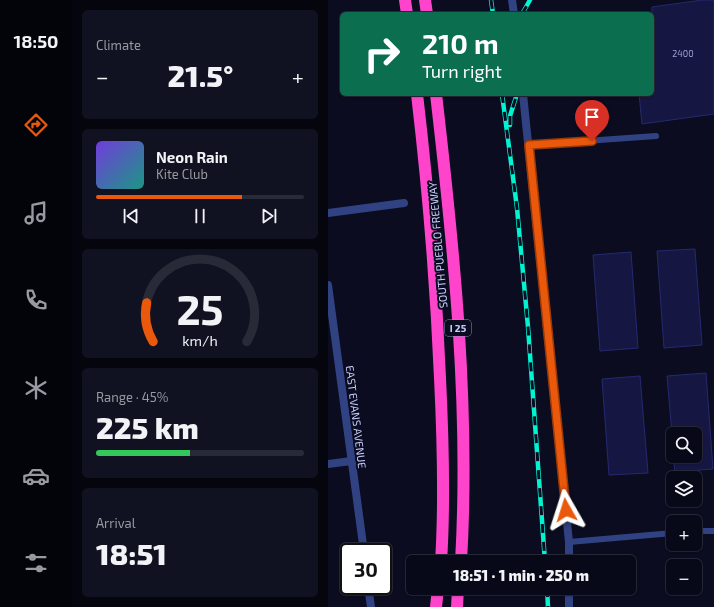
<!DOCTYPE html>
<html lang="en">
<head>
<meta charset="utf-8">
<style>
	body { margin:0; font-family:"Exo 2",sans-serif; background:#111221; color:#f1f3f6; height:100vh; display:flex; flex-direction:column; font-size:15px; white-space:nowrap }
	* { box-sizing:border-box; margin:0 }
	p { font-size:13px; color:#989aa2 }
	.icon { flex:none; width:22px; height:22px; fill:none; stroke:currentColor; stroke-width:2; stroke-linecap:round; stroke-linejoin:round }
	.map { position:relative; flex:1; overflow:hidden }
	.drawer { display:flex; flex-direction:column; gap:10px; padding:10px; background:#04050d; width:256px }
	.drawer>* { flex:none }
	.guide { position:absolute; left:12px; top:12px; width:314px; height:84px; border-radius:6px; box-shadow:0 1px 3px #0004,0 0 0 1px #292a37; background:#0b6e4f; color:#fff; overflow:hidden }
	.tools { position:absolute; left:338px; top:427px; display:grid; gap:8px }
	.tools a { display:grid; place-items:center; width:36px; height:36px; border-radius:6px; background:#080918; box-shadow:0 1px 3px #0004,0 0 0 1px #292a37; font-size:20px }
	.speed { position:absolute; left:12px; top:543px; display:flex; gap:8px; font-size:20px; font-weight:700; text-align:center }
	.speed>* { display:grid; place-content:center; width:52px; height:52px; border-radius:50%; background:#080918; box-shadow:0 1px 3px #0004,0 0 0 1px #292a37; line-height:1 }
	.speed .limit { border:2px solid #111; border-radius:6px; background:#fff; color:#111 }
	.pin { position:absolute; display:grid; place-items:center; width:34px; height:34px; color:#fff; margin:-41px -17px; border-radius:50% 50% 50% 0; rotate:-45deg; box-shadow:0 0 4px #0007 }
	.pin .icon { rotate:45deg }
	.me { position:absolute; width:44px; margin:-22px; rotate:354deg; stroke-linejoin:round; filter:drop-shadow(0 0 3px #0008) }
	.turn { display:flex; align-items:center; gap:14px; height:84px; padding:0 16px; font-size:18px }
	.turn .icon { width:52px; height:52px; stroke-width:2.5 }
	.turn b { display:block; font-size:28px; line-height:34px }
	.big { font-size:30px; font-weight:800; line-height:1.1 }
	.drawer .card { flex:1; display:flex; flex-direction:column; justify-content:center; gap:6px; min-width:0; padding:0 14px; border-radius:6px; background:#111221 }
	.drawer .dial { align-items:center; gap:0 }
	.dial svg { height:104px; overflow:visible; fill:none; stroke:#292a37; stroke-width:7; stroke-linecap:round; text-anchor:middle }
	.dial text { fill:#f1f3f6; stroke:none }
	.song { display:flex; align-items:center; gap:12px }
	.cover { width:48px; height:48px; border-radius:6px; background:linear-gradient(135deg,hsl(260 70% 55%),hsl(170 70% 35%)) }
	.played { height:4px; border-radius:2px; background:linear-gradient(90deg,#ea580c 70%,#292a37 70%) }
	.keys { display:flex; justify-content:space-around; direction:ltr }
	.heat { display:flex; justify-content:space-between; align-items:center; font-size:22px; direction:ltr }
	.charge { height:6px; border-radius:3px; background:linear-gradient(90deg,#34c759 45%,#292a37 0) }
	.trip { position:absolute; left:78px; top:555px; width:230px; height:40px; border-radius:6px; background:#080918; box-shadow:0 1px 3px #0004,0 0 0 1px #292a37; font-weight:800; line-height:40px; text-align:center }
	main { display:flex; flex:1; min-height:0 }
	.tab-bar { display:flex; flex-direction:column; width:72px; justify-content:space-around; align-items:center; background:#03040a; color:#989aa2 }
	.tab-bar .icon { width:28px; height:28px }
	.tab-bar .current { color:#ea580c }
	.tab-bar b { font-size:18px; color:#f1f3f6 }
	.map>svg:first-child { display:block }
	.building { fill:#151742; stroke:#252970 }
	.lines { fill:none; stroke-linecap:round; stroke-linejoin:round }
	.lane { stroke:#314283; stroke-width:6 }
	.street { stroke:#314283; stroke-width:8 }
	.highway { stroke:#f4c; stroke-width:12 }
	.rail-casing { stroke:#00f4d1; stroke-width:4.5 }
	.rail { stroke:#0b0c20; stroke-width:3; stroke-dasharray:9; stroke-linecap:butt }
	.route-casing { stroke:#983908; stroke-width:10 }
	.route { stroke:#ea580c; stroke-width:7 }
	.labels { text-anchor:middle; stroke-width:4; stroke-linejoin:round; paint-order:stroke }
	.number-label { font-size:9px; fill:#9ca2d0 }
	.shield { fill:#0b0c20; stroke:#9095bc; stroke-width:1 }
	.shield-label { font-size:10px; font-weight:bold; fill:#c9d0ff }
	.street-label { font-size:11px; fill:#c9d0ff; stroke:#0b0c20 }
</style>
</head>
<body>
<main>
<nav class="tab-bar">
<b>18:50</b>
<svg class="icon current" aria-label="directions" viewBox="0 0 24 24"><path d="M12 3l9 9-9 9-9-9zM9 14v-3h6M13 9l2 2-2 2"/></svg>
<svg class="icon" aria-label="music" viewBox="0 0 24 24"><path d="M9 18V5l10-2v13"/><circle cx="6" cy="18" r="3"/><circle cx="16" cy="16" r="3"/></svg>
<svg class="icon" aria-label="phone" viewBox="0 0 24 24"><path d="M5 4h4l2 5-3 2q2 4 5 5l2-3 5 2v4C11 20 4 13 5 4z"/></svg>
<svg class="icon" aria-label="climate" viewBox="0 0 24 24"><path d="M12 3v18M4 7l16 10M4 17L20 7"/></svg>
<svg class="icon" aria-label="car" viewBox="0 0 24 24"><path d="M5 17H2v-5l4-1 3-4h7l3 4 3 1v5h-3M9 17h6M6 11h13"/><circle cx="7" cy="17" r="2"/><circle cx="17" cy="17" r="2"/></svg>
<svg class="icon" aria-label="filters" viewBox="0 0 24 24"><path d="M4 7h16M4 17h16"/><circle cx="9" cy="7" r="2"/><circle cx="15" cy="17" r="2"/></svg>
</nav>
<section class="drawer">
<div class="card"><p>Climate</p>
<div class="heat"><a>−</a><b class="big">21.5°</b><a>+</a></div>
</div>
<div class="card">
<div class="song"><i class="cover"></i><div><b>Neon Rain</b><p>Kite Club</p></div></div>
<div class="played"></div>
<div class="keys"><svg class="icon" aria-label="previous" viewBox="0 0 24 24"><path d="M18 5L8 12l10 7zM5 5v14"/></svg><svg class="icon" aria-label="pause" viewBox="0 0 24 24"><path d="M8 5v14M16 5v14"/></svg><svg class="icon" aria-label="next" viewBox="0 0 24 24"><path d="M6 5l10 7-10 7zM19 5v14"/></svg></div>
</div>
<div class="card dial"><svg viewBox="0 0 100 80">
<path d="M14 69A42 42 0 1 1 86 69"/>
<path d="M14 69A42 42 0 0 1 9 39" stroke="#ea580c"/>
<text x="50" y="56" font-size="32" font-weight="700">25</text>
<text x="50" y="72" font-size="11">km/h</text>
</svg></div>
<div class="card"><p>Range · 45%</p><b class="big">225 km</b><div class="charge"></div></div>
<div class="card"><p>Arrival</p><b class="big">18:51</b></div>
</section>
<div class="map">
<svg width="386" height="607" viewBox="0 0 386 607">
	<rect width="100%" height="100%" fill="#0b0c20"/>
	<!-- building -->
	<path class="building" d="M 374,0 L 386,0 L 386,114 L 314,124 L 311,94 L 324,94 L 324,7 Z
		M 367,249 L 374,345 L 336,348 L 329,251 Z
		M 303,252 L 310,348 L 272,351 L 265,255 Z
		M 378,373 L 385,469 L 347,472 L 345,456 L 367,456 L 367,434 L 344,434 L 339,376 Z
		M 312,376 L 320,473 L 281,475 L 274,379 Z"/>
	<g class="lines">
		<!-- lane -->
		<path class="lane" d="M 201,145 L 328,136
			M 367,531 L 386,531
			M 241,542 L 345,533"/>
		<!-- street -->
		<path class="street" d="M 184,0 L 186,14
			M 195,94 L 241,542 L 241,562
			M 0,213 L 76,203
			M 0,285 L 36,552
			M 0,464 L 23,461
			M 40,586 L 43,607
			M 241,607 L 241,588"/>
		<!-- highway -->
		<path class="highway" d="M 77,0 L 79,14
			M 97,0 L 99,14
			M 89,94 C 100,188 108,283 112,378 C 115,439 117,500 113,562
			M 108,94 C 126,249 142,406 133,562
			M 108,607 L 110,588
			M 129,607 L 130,588"/>
		<!-- rail casing -->
		<g class="rail-casing">
			<path id="rail" d="M 163,0 L 165,14
				M 194,14 L 202,0
				M 174,94 L 189,208 L 200,327 L 217,562
				M 182,125 L 182,116 L 189,94
				M 219,588 L 220,607"/>
		</g>
		<!-- rail -->
		<use href="#rail" class="rail"/>
	</g>
	<g class="lines">
		<!-- route casing -->
		<g class="route-casing">
			<path id="route" d="M 238,510 L 201,145 L 264,141"/>
		</g>
		<!-- route -->
		<use href="#route" class="route"/>
	</g>
	<g class="labels">
		<!-- number labels -->
		<g class="number-label">
			<text x="355" y="57">2400</text>
		</g>
		<!-- shield labels -->
		<rect class="shield" x="117" y="320" width="26" height="16" rx="3"/>
		<g class="shield-label">
			<text x="130" y="332">I 25</text>
		</g>
		<!-- street labels -->
		<g class="street-label">
			<text transform="translate(110 245) rotate(-95)" y="4">SOUTH PUEBLO FREEWAY</text>
			<text transform="translate(28 417) rotate(83)" y="4">EAST EVANS AVENUE</text>
		</g>
	</g>
</svg>
<div class="tools">
<a><svg class="icon" aria-label="search" viewBox="0 0 24 24"><circle cx="10" cy="10" r="6"/><path d="M15 15l6 6"/></svg></a>
<a><svg class="icon" aria-label="layers" viewBox="0 0 24 24"><path d="M12 4l9 5-9 5-9-5zM3 14l9 5 9-5"/></svg></a>
<a>+</a>
<a>−</a>
</div>
<div class="speed"><div class="limit">30</div></div>
<div class="pin" style="left:264px;top:141px;background:#d93025"><svg class="icon" aria-label="arrive" viewBox="0 0 24 24"><path d="M6 21V4h12l-3 4 3 4H6"/></svg></div>
<svg class="me" style="left:238px;top:510px" viewBox="-20 -20 40 40"><path d="M0-17L14 15 0 8-14 15z" fill="#ea580c" stroke="#fff" stroke-width="4"/></svg>
<div class="trip">18:51 · 1 min · 250 m</div>
<div class="guide">
<div class="turn"><svg class="icon" aria-label="right" viewBox="0 0 24 24"><path d="M7 20v-9h11M14 6l5 5-5 5"/></svg><div><b>210 m</b>Turn right</div></div>
</div>
</div>
</main>
</body>
</html>
